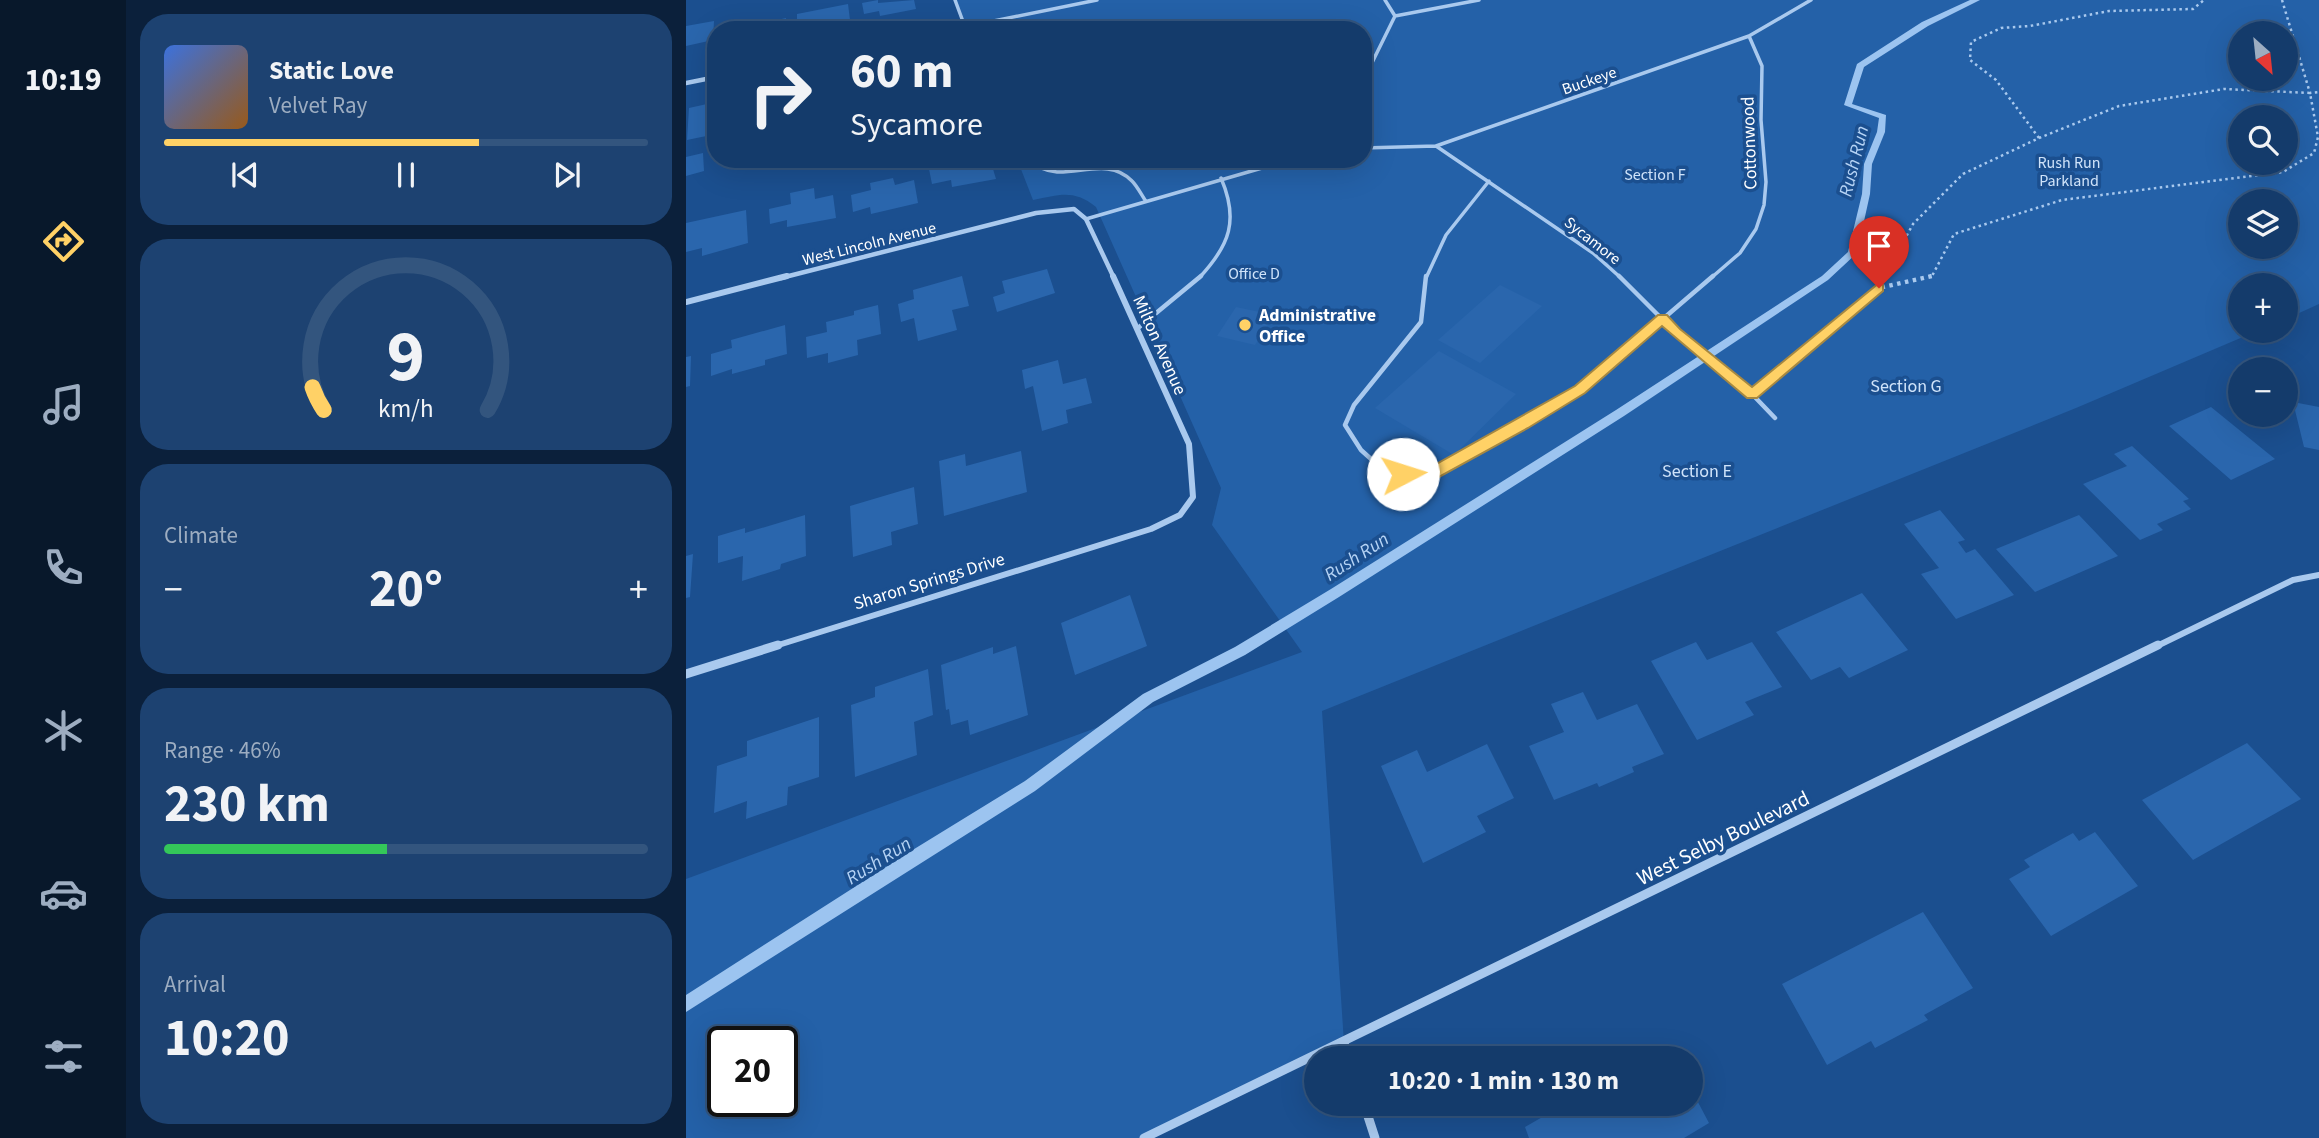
<!DOCTYPE html>
<html lang="en">
<head>
<meta charset="utf-8">
<style>
	body { margin:0; font-family:"Source Sans 3",sans-serif; background:#1d4271; color:#f1f3f6; height:100vh; display:flex; flex-direction:column; font-size:26px; white-space:nowrap }
	* { box-sizing:border-box; margin:0 }
	p { font-size:23px; color:#9dadc1 }
	.icon { flex:none; width:38px; height:38px; fill:none; stroke:currentColor; stroke-width:2; stroke-linecap:round; stroke-linejoin:round }
	.map { position:relative; flex:1; overflow:hidden }
	.drawer { display:flex; flex-direction:column; gap:14px; padding:14px; background:#0b203b; width:560px }
	.drawer>* { flex:none }
	.banner { position:absolute; left:21px; top:21px; width:665px; height:147px; border-radius:28px; box-shadow:0 7px 28px #0002,0 0 0 2px #33557e; background:#143b6b; color:#f1f3f6; overflow:hidden }
	.needle { width:46px; rotate:153deg }
	.fabs { position:absolute; left:1542px; top:21px; display:grid; gap:14px }
	.fabs a { display:grid; place-items:center; width:70px; height:70px; border-radius:50%; background:#143b6b; box-shadow:0 7px 28px #0002,0 0 0 2px #33557e; font-size:35px }
	.speed { position:absolute; left:21px; top:1026px; display:flex; gap:14px; font-size:35px; font-weight:700; text-align:center }
	.speed>* { display:grid; place-content:center; width:91px; height:91px; border-radius:50%; background:#143b6b; box-shadow:0 7px 28px #0002,0 0 0 2px #33557e; line-height:1 }
	.speed .limit { border:4px solid #111; border-radius:10px; background:#fff; color:#111 }
	.pin { position:absolute; display:grid; place-items:center; width:60px; height:60px; color:#fff; margin:-72px -30px; border-radius:50% 50% 50% 0; rotate:-45deg; box-shadow:0 0 7px #0007 }
	.pin .icon { rotate:45deg }
	.me { position:absolute; width:77px; margin:-38px; rotate:85deg; stroke-linejoin:round; filter:drop-shadow(0 0 5px #0008) }
	.turn { display:flex; align-items:center; gap:24px; height:147px; padding:0 28px; font-size:32px }
	.turn .icon { width:91px; height:91px; stroke-width:2.5 }
	.turn b { display:block; font-size:49px; line-height:60px }
	.big { font-size:52px; font-weight:700; line-height:1.1 }
	.drawer .tile { flex:1; display:flex; flex-direction:column; justify-content:center; gap:10px; min-width:0; padding:0 24px; border-radius:28px; background:#1d4271 }
	.drawer .dial { align-items:center; gap:0 }
	.dial svg { height:182px; overflow:visible; fill:none; stroke:#33557e; stroke-width:7; stroke-linecap:round; text-anchor:middle }
	.dial text { fill:#f1f3f6; stroke:none }
	.song { display:flex; align-items:center; gap:21px }
	.cover { width:84px; height:84px; border-radius:10px; background:linear-gradient(135deg,hsl(220 70% 55%),hsl(30 70% 35%)) }
	.played { height:7px; border-radius:4px; background:linear-gradient(90deg,#ffd166 65%,#33557e 65%) }
	.keys { display:flex; justify-content:space-around; direction:ltr }
	.heat { display:flex; justify-content:space-between; align-items:center; font-size:38px; direction:ltr }
	.charge { height:10px; border-radius:5px; background:linear-gradient(90deg,#34c759 46%,#33557e 0) }
	.trip { position:absolute; left:618px; top:1046px; width:399px; height:70px; border-radius:35px; background:#143b6b; box-shadow:0 7px 28px #0002,0 0 0 2px #33557e; font-weight:700; line-height:70px; text-align:center }
	main { display:flex; flex:1; min-height:0 }
	.dock { display:flex; flex-direction:column; width:126px; justify-content:space-around; align-items:center; background:#08182b; color:#9dadc1 }
	.dock .icon { width:49px; height:49px }
	.dock .current { color:#ffd166 }
	.dock b { font-size:32px; color:#f1f3f6 }
	.map>svg:first-child { display:block }
	.green { fill:#2461a8; fill-rule:evenodd }
	.lines { fill:none; stroke-linecap:round; stroke-linejoin:round }
	.stream { fill:#9cc4f0; fill-rule:evenodd }
	.building { fill:#2a66ad }
	.path-far1 { stroke:#a9c9ee; stroke-width:2.5; stroke-dasharray:2.5 3.5; stroke-linecap:butt }
	.path { stroke:#a9c9ee; stroke-width:4.5; stroke-dasharray:3.5 4.5; stroke-linecap:butt }
	.lane-far1 { stroke:#a9c9ee; stroke-width:3.5 }
	.lane { stroke:#a9c9ee; stroke-width:4.5 }
	.street-far2 { stroke:#a9c9ee; stroke-width:4.5 }
	.street-far1 { stroke:#a9c9ee; stroke-width:6 }
	.street { stroke:#a9c9ee; stroke-width:9 }
	.route { fill:#ffd166; stroke:#a68842; stroke-width:2 }
	.poi-dot { fill:#ffd166; stroke:#1b4f8f; stroke-width:2.5 }
	.labels { text-anchor:middle; stroke-width:7; stroke-linejoin:round; paint-order:stroke }
	.far-street-label { font-size:16px; fill:#fff; stroke:#1b4f8f }
	.far-park-label { font-size:16px; fill:#cfe3fa; stroke:#1b4f8f }
	.street-label { font-size:18px; fill:#fff; stroke:#1b4f8f }
	.poi-label { font-size:18px; font-weight:bold; fill:#fff; stroke:#1b4f8f; text-anchor:start }
	.park-label { font-size:18px; fill:#cfe3fa; stroke:#1b4f8f }
	.water-label { font-size:19px; font-style:italic; fill:#b5d3f5; stroke:#1b4f8f }
	.near-street-label { font-size:21px; fill:#fff; stroke:#1b4f8f }
</style>
</head>
<body>
<main>
<nav class="dock">
<b>10:19</b>
<svg class="icon current" aria-label="directions" viewBox="0 0 24 24"><path d="M12 3l9 9-9 9-9-9zM9 14v-3h6M13 9l2 2-2 2"/></svg>
<svg class="icon" aria-label="music" viewBox="0 0 24 24"><path d="M9 18V5l10-2v13"/><circle cx="6" cy="18" r="3"/><circle cx="16" cy="16" r="3"/></svg>
<svg class="icon" aria-label="phone" viewBox="0 0 24 24"><path d="M5 4h4l2 5-3 2q2 4 5 5l2-3 5 2v4C11 20 4 13 5 4z"/></svg>
<svg class="icon" aria-label="climate" viewBox="0 0 24 24"><path d="M12 3v18M4 7l16 10M4 17L20 7"/></svg>
<svg class="icon" aria-label="car" viewBox="0 0 24 24"><path d="M5 17H2v-5l4-1 3-4h7l3 4 3 1v5h-3M9 17h6M6 11h13"/><circle cx="7" cy="17" r="2"/><circle cx="17" cy="17" r="2"/></svg>
<svg class="icon" aria-label="filters" viewBox="0 0 24 24"><path d="M4 7h16M4 17h16"/><circle cx="9" cy="7" r="2"/><circle cx="15" cy="17" r="2"/></svg>
</nav>
<section class="drawer">
<div class="tile">
<div class="song"><i class="cover"></i><div><b>Static Love</b><p>Velvet Ray</p></div></div>
<div class="played"></div>
<div class="keys"><svg class="icon" aria-label="previous" viewBox="0 0 24 24"><path d="M18 5L8 12l10 7zM5 5v14"/></svg><svg class="icon" aria-label="pause" viewBox="0 0 24 24"><path d="M8 5v14M16 5v14"/></svg><svg class="icon" aria-label="next" viewBox="0 0 24 24"><path d="M6 5l10 7-10 7zM19 5v14"/></svg></div>
</div>
<div class="tile dial"><svg viewBox="0 0 100 80">
<path d="M14 69A42 42 0 1 1 86 69"/>
<path d="M14 69A42 42 0 0 1 9 59" stroke="#ffd166"/>
<text x="50" y="56" font-size="32" font-weight="700">9</text>
<text x="50" y="72" font-size="11">km/h</text>
</svg></div>
<div class="tile"><p>Climate</p>
<div class="heat"><a>−</a><b class="big">20°</b><a>+</a></div>
</div>
<div class="tile"><p>Range · 46%</p><b class="big">230 km</b><div class="charge"></div></div>
<div class="tile"><p>Arrival</p><b class="big">10:20</b></div>
</section>
<div class="map">
<svg width="1633" height="1138" viewBox="0 0 1633 1138">
	<rect width="100%" height="100%" fill="#1b4f8f"/>
	<!-- green -->
	<path class="green" d="M 269,0 L 1633,0 L 1633,304 L 1600,319 L 1600,285 L 1554,285 L 1554,331 L 1571,331 L 1390,408 L 636,711 L 658,1043 L 458,1138 L 0,1138 L 0,879 L 616,652 L 526,525 L 535,488 L 410,207 C 387,189 374,195 347,200 L 331,159 L 677,159 L 677,30 L 280,30 ZM 1554,33 L 1600,33 L 1600,79 L 1554,79 ZM 1554,117 L 1600,117 L 1600,163 L 1554,163 ZM 1554,201 L 1600,201 L 1600,247 L 1554,247 ZM 37,1041 L 96,1041 L 96,1101 L 37,1101 Z"/>
	<g class="lines">
		<!-- stream -->
		<path class="stream" d="M 1284,0 L 1294,0 L 1242,26 L 1178,67 L 1166,104 L 1200,115 L 1199,132 L 1186,164 L 1184,194 L 1171,253 L 1142,280 L 938,416 L 653,597 L 559,655 L 467,702 L 349,791 L 0,1012 L 0,995 L 225,851 L 339,781 L 457,694 L 549,647 L 645,589 L 930,410 L 1136,276 L 1162,252 L 1176,194 L 1178,164 L 1191,132 L 1193,118 L 1158,105 L 1171,64 L 1236,22 Z"/>
	</g>
	<!-- building -->
	<path class="building" d="M 192,0 L 192,3 L 228,0 L 230,9 L 194,16 L 193,11 L 178,14 L 176,3 Z
		M 162,4 L 164,20 L 125,29 L 125,20 L 111,23 L 111,14 Z
		M 100,18 L 100,30 L 56,30 L 56,28 Z
		M 28,21 L 27,40 L 0,46 L 0,26 Z
		M 30,102 L 30,134 L 1,140 L 3,108 Z
		M 17,153 L 18,171 L 0,176 L 0,157 Z
		M 269,159 L 304,159 L 310,179 L 266,187 L 265,180 L 246,184 L 243,169 L 271,166 Z
		M 207,178 L 209,185 L 228,180 L 232,203 L 185,214 L 184,207 L 167,212 L 165,195 L 185,190 L 184,183 Z
		M 128,188 L 129,199 L 147,195 L 150,218 L 101,227 L 101,220 L 84,224 L 83,209 L 105,204 L 104,193 Z
		M 60,210 L 62,243 L 16,256 L 16,248 L 0,252 L 0,223 Z
		M 361,269 L 369,293 L 311,312 L 307,297 L 319,293 L 316,281 Z
		M 276,276 L 283,306 L 266,310 L 271,330 L 232,341 L 228,318 L 215,322 L 212,304 L 228,299 L 227,290 Z
		M 814,285 L 856,306 L 794,363 L 752,340 Z
		M 192,305 L 195,334 L 171,340 L 172,355 L 142,363 L 142,353 L 121,358 L 120,337 L 141,332 L 140,322 L 168,315 L 168,311 Z
		M 550,307 L 588,315 L 569,345 L 531,336 Z
		M 99,325 L 101,354 L 79,360 L 79,365 L 46,374 L 46,369 L 25,376 L 25,354 L 46,348 L 45,340 Z
		M 753,351 L 830,394 L 768,455 L 689,408 Z
		M 5,356 L 4,386 L 0,387 L 0,357 Z
		M 372,360 L 377,384 L 400,378 L 406,403 L 380,410 L 382,423 L 356,431 L 347,386 L 339,389 L 336,370 Z
		M 1607,402 L 1633,407 L 1633,450 L 1618,447 Z
		M 1525,407 L 1589,459 L 1545,480 L 1483,426 Z
		M 1446,446 L 1503,499 L 1497,501 L 1505,509 L 1471,524 L 1477,530 L 1454,540 L 1397,484 L 1441,466 L 1428,454 Z
		M 335,451 L 341,492 L 258,516 L 253,461 L 279,454 L 280,466 Z
		M 228,487 L 232,524 L 205,532 L 206,545 L 167,557 L 164,506 Z
		M 1254,510 L 1279,540 L 1272,542 L 1280,553 L 1289,549 L 1328,595 L 1270,619 L 1235,574 L 1253,568 L 1218,524 Z
		M 119,515 L 120,556 L 95,564 L 94,569 L 56,581 L 57,556 L 32,563 L 32,536 L 59,528 L 59,533 Z
		M 1393,515 L 1432,556 L 1349,592 L 1310,549 Z
		M 7,554 L 4,597 L 0,598 L 0,556 Z
		M 1176,593 L 1222,650 L 1163,678 L 1154,667 L 1125,680 L 1090,632 Z
		M 444,595 L 461,646 L 389,675 L 375,623 Z
		M 1010,642 L 1021,660 L 1066,642 L 1096,687 L 1059,702 L 1068,715 L 1011,740 L 965,661 Z
		M 330,646 L 342,715 L 284,735 L 282,720 L 265,725 L 263,709 L 260,710 L 255,665 L 307,647 L 307,654 Z
		M 242,669 L 247,715 L 228,722 L 231,755 L 169,777 L 165,705 L 189,697 L 189,687 Z
		M 897,692 L 911,720 L 951,704 L 978,754 L 946,767 L 948,772 L 913,787 L 911,783 L 868,800 L 843,746 L 878,732 L 865,704 Z
		M 133,717 L 133,777 L 102,787 L 101,805 L 60,819 L 61,801 L 28,813 L 31,766 L 61,756 L 61,741 Z
		M 1561,743 L 1615,799 L 1507,860 L 1456,800 Z
		M 801,744 L 828,798 L 791,816 L 800,832 L 737,863 L 695,766 L 731,750 L 741,772 Z
		M 1409,832 L 1452,886 L 1365,936 L 1323,879 L 1344,867 L 1338,860 L 1387,833 L 1393,841 Z
		M 1237,912 L 1287,988 L 1238,1015 L 1242,1020 L 1189,1048 L 1185,1041 L 1141,1065 L 1096,984 Z
		M 983,1045 L 990,1059 L 959,1059 Z
		M 1004,1087 L 1023,1123 L 998,1138 L 843,1138 L 839,1127 L 879,1104 L 1004,1104 Z"/>
	<g class="lines">
		<!-- path-far1 -->
		<path class="path-far1" d="M 1596,0 L 1624,93 L 1633,92
			M 1353,138 L 1310,80 L 1284,60 L 1285,42 L 1315,28 L 1344,26 L 1423,11 L 1507,9 L 1518,0
			M 1198,278 L 1227,224 L 1277,174 L 1353,138 L 1433,106 L 1538,89 L 1624,93 L 1632,137 L 1628,153 L 1597,172 L 1376,200 L 1268,234 L 1245,278"/>
		<!-- path -->
		<path class="path" d="M 1199,276 L 1193,288 L 1246,276"/>
		<!-- lane-far1 -->
		<path class="lane-far1" d="M 269,0 L 279,27
			M 709,16 L 793,0
			M 278,27 L 411,0
			M 677,81 L 709,16 L 699,0
			M 750,146 L 1063,36
			M 677,148 L 750,146 L 907,253 L 935,278
			M 340,159 C 350,166 358,171 371,172 C 397,173 425,159 446,181 C 451,186 455,194 459,200
			M 400,219 L 607,159
			M 513,278 C 544,245 553,220 535,178
			M 740,278 L 760,235 L 803,181
			M 1025,278 L 1054,253 L 1070,229 L 1078,205 L 1080,182 L 1075,120 L 1076,66 L 1063,36 L 1125,0"/>
		<!-- lane -->
		<path class="lane" d="M 740,276 L 735,322 L 668,405 L 659,425 L 675,450 L 695,468 L 717,474 L 747,473 L 793,450 L 894,390 L 1027,276
			M 933,276 L 989,332 L 1066,394 L 1089,418
			M 452,328 L 515,276
			M 1066,394 L 1193,288"/>
		<!-- street-far2 -->
		<path class="street-far2" d="M 263,30 L 278,27
			M 0,83 L 30,77
			M 95,278 L 350,213 L 388,209 L 400,219 L 428,278"/>
		<!-- street-far1 -->
		<path class="street-far1" d="M 0,302 L 101,276
			M 86,647 L 465,529 L 494,515 L 507,497 L 503,444 L 427,276
			M 1469,647 L 1607,580 L 1633,575"/>
		<!-- street -->
		<path class="street" d="M 0,674 L 92,645
			M 658,1043 L 663,1059
			M 678,1104 L 689,1138
			M 458,1138 L 1472,645"/>
	</g>
	<!-- route -->
	<path class="route" d="M 1193,283 L 1197,285 L 1197,291 L 1071,398 L 1061,398 L 976,326 L 899,393 L 842,428 L 753,477 L 717,480 L 710,474 L 717,468 L 745,467 L 889,386 L 972,315 L 981,315 L 994,329 L 1066,387 Z"/>
	<!-- markers -->
	<circle class="poi-dot" cx="559" cy="325" r="7"/>
	<g class="labels">
		<!-- far-street labels -->
		<g class="far-street-label">
			<text transform="translate(903 80) rotate(-19)" y="6">Buckeye</text>
			<text transform="translate(907 240) rotate(38)" y="6">Sycamore</text>
			<text transform="translate(183 243) rotate(-14)" y="6">West Lincoln Avenue</text>
		</g>
		<!-- far-park labels -->
		<g class="far-park-label">
			<text x="1383" y="168">Rush Run<tspan x="1383" dy="18">Parkland</tspan></text>
			<text x="969" y="180">Section F</text>
			<text x="568" y="279">Office D</text>
		</g>
		<!-- street labels -->
		<g class="street-label">
			<text transform="translate(1063 143) rotate(-92)" y="6">Cottonwood</text>
			<text transform="translate(474 345) rotate(66)" y="6">Milton Avenue</text>
			<text transform="translate(243 581) rotate(-17)" y="6">Sharon Springs Drive</text>
		</g>
		<!-- poi labels -->
		<g class="poi-label">
			<text x="573" y="321">Administrative<tspan x="573" dy="21">Office</tspan></text>
		</g>
		<!-- park labels -->
		<g class="park-label">
			<text x="1220" y="392">Section G</text>
			<text x="1011" y="477">Section E</text>
		</g>
		<!-- water labels -->
		<g class="water-label">
			<text transform="translate(1167 161) rotate(-76)" y="7">Rush Run</text>
			<text transform="translate(670 556) rotate(-33)" y="7">Rush Run</text>
			<text transform="translate(192 860) rotate(-32)" y="7">Rush Run</text>
		</g>
		<!-- near-street labels -->
		<g class="near-street-label">
			<text transform="translate(1037 838) rotate(-26)" y="7">West Selby Boulevard</text>
		</g>
	</g>
</svg>
<div class="fabs">
<a><svg class="needle" viewBox="-14 -14 28 28"><path d="M0-13l5 13h-10z" fill="#e53935"/><path d="M0 13l5-13h-10z" fill="#9dadc1"/></svg></a>
<a><svg class="icon" aria-label="search" viewBox="0 0 24 24"><circle cx="10" cy="10" r="6"/><path d="M15 15l6 6"/></svg></a>
<a><svg class="icon" aria-label="layers" viewBox="0 0 24 24"><path d="M12 4l9 5-9 5-9-5zM3 14l9 5 9-5"/></svg></a>
<a>+</a>
<a>−</a>
</div>
<div class="speed"><div class="limit">20</div></div>
<div class="pin" style="left:1193px;top:288px;background:#d93025"><svg class="icon" aria-label="arrive" viewBox="0 0 24 24"><path d="M6 21V4h12l-3 4 3 4H6"/></svg></div>
<svg class="me" style="left:717px;top:474px" viewBox="-20 -20 40 40"><circle r="19" fill="#fff"/><path d="M0-13L10 11 0 6-10 11z" fill="#ffd166"/></svg>
<div class="trip">10:20 · 1 min · 130 m</div>
<div class="banner">
<div class="turn"><svg class="icon" aria-label="right" viewBox="0 0 24 24"><path d="M7 20v-9h11M14 6l5 5-5 5"/></svg><div><b>60 m</b>Sycamore</div></div>
</div>
</div>
</main>
</body>
</html>
